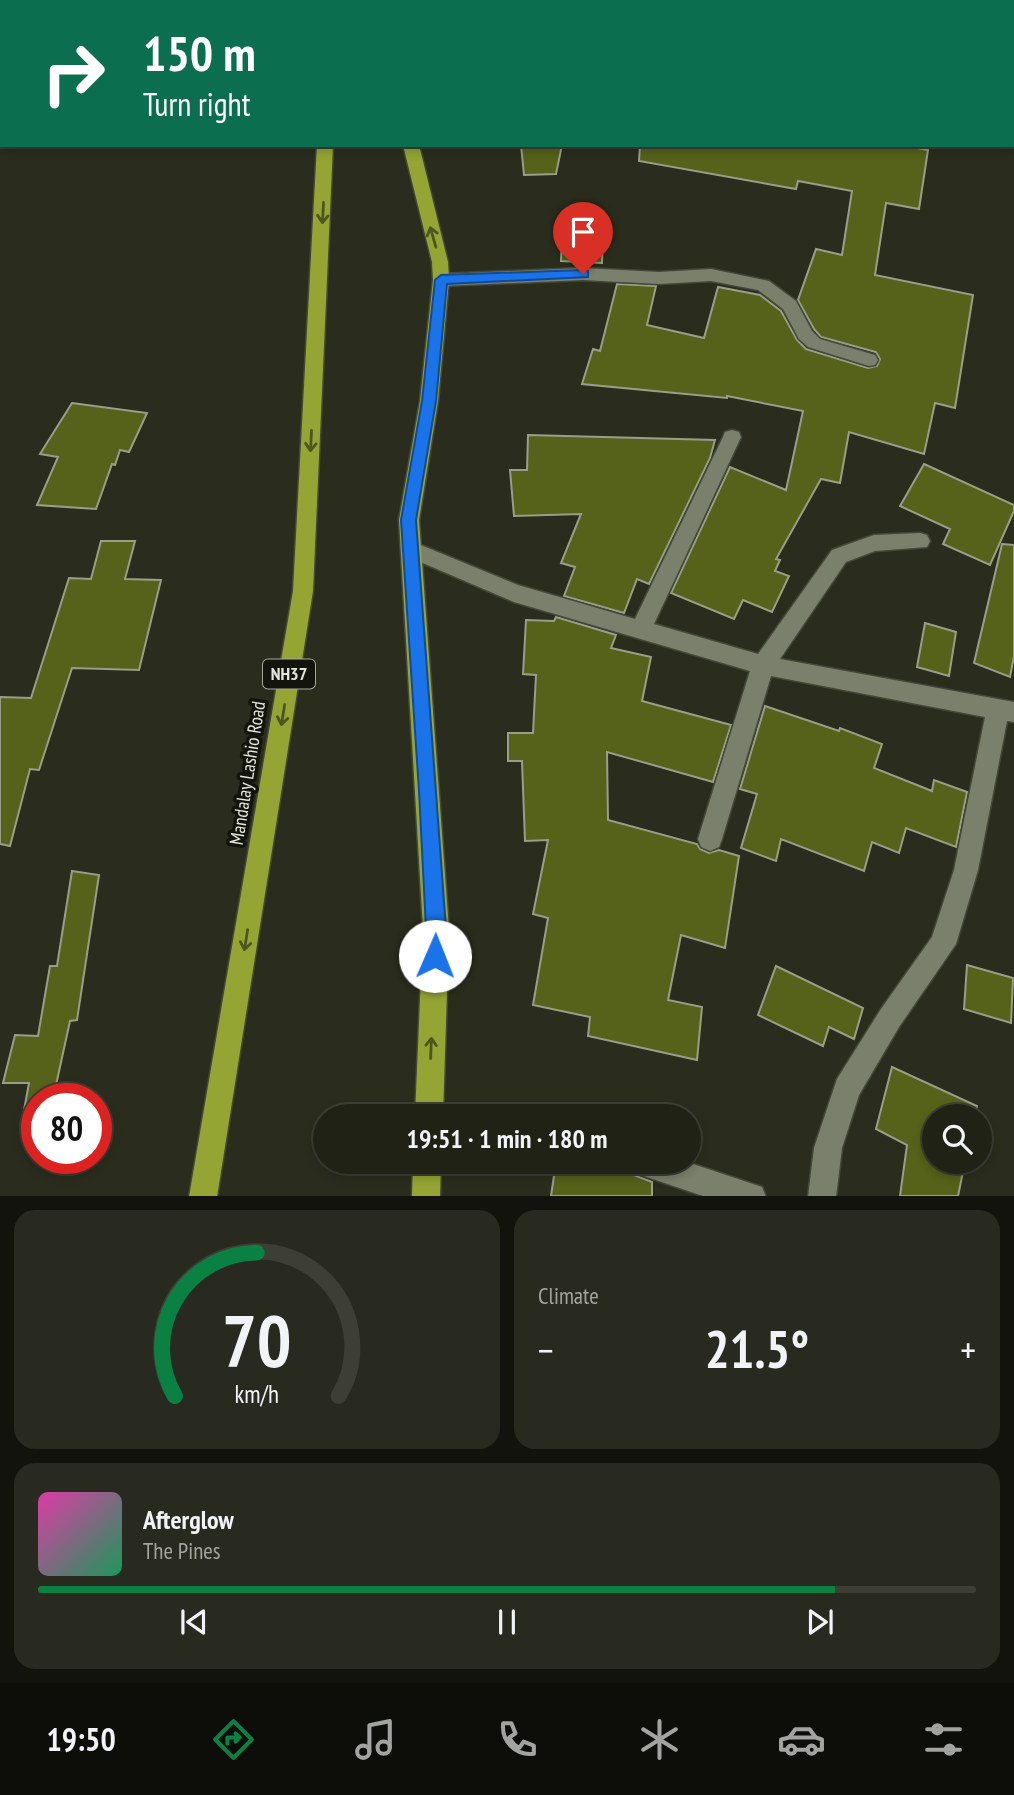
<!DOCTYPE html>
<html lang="en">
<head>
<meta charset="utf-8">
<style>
	body { margin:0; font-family:"PT Sans Narrow",sans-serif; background:#282a1f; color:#f1f3f6; height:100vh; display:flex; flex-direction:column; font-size:26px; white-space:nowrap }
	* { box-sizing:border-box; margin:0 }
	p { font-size:23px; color:#a2a4a1 }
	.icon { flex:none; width:38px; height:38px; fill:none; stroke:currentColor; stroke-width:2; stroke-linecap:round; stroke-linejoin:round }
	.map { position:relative; height:1196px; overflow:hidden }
	.details { display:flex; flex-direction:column; gap:14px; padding:14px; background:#12130c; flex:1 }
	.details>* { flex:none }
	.banner { position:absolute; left:0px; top:0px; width:1015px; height:147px; box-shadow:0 4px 10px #0003,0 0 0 2px #3d3f35; background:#0b6e4f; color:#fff; overflow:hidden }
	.fabs { position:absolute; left:922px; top:1104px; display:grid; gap:14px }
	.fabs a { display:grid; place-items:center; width:70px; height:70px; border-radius:50%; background:#202216; box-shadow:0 4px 10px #0003,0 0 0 2px #3d3f35; font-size:35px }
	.speed { position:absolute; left:21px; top:1083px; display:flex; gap:14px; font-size:35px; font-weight:700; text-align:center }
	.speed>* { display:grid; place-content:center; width:91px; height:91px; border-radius:50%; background:#202216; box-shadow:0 4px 10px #0003,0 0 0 2px #3d3f35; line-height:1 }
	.speed .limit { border:10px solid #d22; background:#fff; color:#111 }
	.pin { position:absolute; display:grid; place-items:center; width:60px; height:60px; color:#fff; margin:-72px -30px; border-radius:50% 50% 50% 0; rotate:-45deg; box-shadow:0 0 7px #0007 }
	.pin .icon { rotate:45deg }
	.me { position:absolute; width:77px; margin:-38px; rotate:1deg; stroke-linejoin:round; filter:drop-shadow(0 0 5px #0008) }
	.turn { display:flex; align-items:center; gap:24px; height:147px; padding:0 28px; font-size:32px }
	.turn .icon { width:91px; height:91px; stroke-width:2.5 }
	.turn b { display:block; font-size:49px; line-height:60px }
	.big { font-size:52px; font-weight:800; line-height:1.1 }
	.details .tile { flex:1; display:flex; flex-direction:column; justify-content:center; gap:10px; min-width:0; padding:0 24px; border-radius:21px; background:#282a1f }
	.details .dial { align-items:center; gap:0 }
	.dial svg { height:182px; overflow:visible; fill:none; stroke:#3d3f35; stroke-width:7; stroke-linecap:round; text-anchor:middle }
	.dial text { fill:#f1f3f6; stroke:none }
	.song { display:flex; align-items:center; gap:21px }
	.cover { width:84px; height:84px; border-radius:10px; background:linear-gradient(135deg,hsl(320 70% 55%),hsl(150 70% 35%)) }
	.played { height:7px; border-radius:4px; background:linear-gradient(90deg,#0b8043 85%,#3d3f35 85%) }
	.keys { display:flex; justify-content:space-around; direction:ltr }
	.heat { display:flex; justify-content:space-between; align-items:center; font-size:38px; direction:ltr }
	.details .tiles { flex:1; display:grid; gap:14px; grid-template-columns:1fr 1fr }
	.tile:last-child { grid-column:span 2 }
	.trip { position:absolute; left:313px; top:1104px; width:388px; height:70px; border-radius:35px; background:#202216; box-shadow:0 4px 10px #0003,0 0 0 2px #3d3f35; font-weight:800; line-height:70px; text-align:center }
	.menu { display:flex; height:112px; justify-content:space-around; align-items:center; background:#0d0e09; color:#a2a4a1 }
	.menu .icon { width:49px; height:49px }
	.menu .active { color:#0b8043 }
	.menu b { font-size:32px; color:#f1f3f6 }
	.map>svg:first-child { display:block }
	.building { fill:#566119; stroke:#999e8a; stroke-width:2 }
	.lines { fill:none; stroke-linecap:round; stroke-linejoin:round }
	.minor-casing { stroke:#454839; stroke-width:3 }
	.highway-casing { stroke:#454839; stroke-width:3 }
	.minor { fill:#7b806c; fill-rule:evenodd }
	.highway { fill:#94a533; fill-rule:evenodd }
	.oneway { stroke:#4d561e }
	.route { fill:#1a73e8; stroke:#114b97; stroke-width:2 }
	.labels { text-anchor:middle; stroke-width:7; stroke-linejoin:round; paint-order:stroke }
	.shield { fill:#13150d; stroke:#a6a89e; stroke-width:2 }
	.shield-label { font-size:18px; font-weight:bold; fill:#e5e7dc }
	.street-label { font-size:19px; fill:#e5e7dc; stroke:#13150d }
</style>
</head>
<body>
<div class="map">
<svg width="1014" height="1197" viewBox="0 0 1014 1197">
	<rect width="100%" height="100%" fill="#2a2d1d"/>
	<!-- building -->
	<path class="building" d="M 521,145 L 562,145 L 556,174 L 524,175 Z
		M 640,145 L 903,145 L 928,150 L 919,209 L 886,203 L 875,275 L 973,295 L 955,408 L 935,403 L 924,454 L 849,432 L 840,483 L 821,479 L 776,559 L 780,560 L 775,571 L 789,576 L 772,612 L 743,600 L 734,619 L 671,593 L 730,467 L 786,490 L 803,411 L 727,396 L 727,398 L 582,384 L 593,349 L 600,351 L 617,284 L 656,286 L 647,325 L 704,338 L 718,287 L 760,295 L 781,311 L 797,340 L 806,349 L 868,368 L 877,366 L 880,359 L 876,352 L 821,337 L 814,329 L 798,300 L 816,249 L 842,255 L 852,191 L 798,181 L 796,189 L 639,161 Z
		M 562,231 L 603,233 L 602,263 L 561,261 Z
		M 72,403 L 147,413 L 129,452 L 120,450 L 115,465 L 112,464 L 96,509 L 37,505 L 58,457 L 40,454 Z
		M 528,435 L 715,440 L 710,458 L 649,584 L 637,579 L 624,613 L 564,596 L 575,567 L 561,563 L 581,514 L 514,516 L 510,470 L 527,470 Z
		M 924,464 L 1014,505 L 1014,511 L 990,565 L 943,544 L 950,529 L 900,506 Z
		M 101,541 L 135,541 L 125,579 L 161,580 L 139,670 L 72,668 L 39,770 L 30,769 L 10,846 L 0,844 L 0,697 L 31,698 L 69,578 L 91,579 Z
		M 1002,544 L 1014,545 L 1014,656 L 1010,677 L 974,663 Z
		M 556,617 L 616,635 L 611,648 L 651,657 L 642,701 L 731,725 L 713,782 L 607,752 L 608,820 L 697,844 L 700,849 L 709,853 L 719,850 L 739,856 L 725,948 L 681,935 L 668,1000 L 702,1007 L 697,1060 L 588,1036 L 590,1017 L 533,1005 L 548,918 L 533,914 L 548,840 L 525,841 L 522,761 L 508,761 L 508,733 L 533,733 L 536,675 L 523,674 L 526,620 L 554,621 Z
		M 925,623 L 956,632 L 949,676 L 917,667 Z
		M 765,706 L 839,731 L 840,728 L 882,744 L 874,768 L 932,791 L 934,780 L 967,792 L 956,847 L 906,828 L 899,853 L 872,842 L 864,871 L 781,839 L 776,861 L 741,848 L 757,794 L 740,789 Z
		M 72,871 L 99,875 L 77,1020 L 70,1021 L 53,1099 L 37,1099 L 37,1112 L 24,1110 L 29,1083 L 3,1083 L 15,1035 L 38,1036 L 50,966 L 57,966 Z
		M 967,965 L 1013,978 L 1011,1023 L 964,1009 Z
		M 776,966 L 863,1008 L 854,1039 L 829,1027 L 823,1046 L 758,1015 Z
		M 892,1067 L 977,1106 L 974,1116 L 934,1116 L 934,1162 L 965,1162 L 958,1196 L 900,1196 L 907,1145 L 876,1129 Z
		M 556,1162 L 626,1162 L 631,1174 L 652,1182 L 652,1196 L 551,1196 Z"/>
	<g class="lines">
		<!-- minor casing -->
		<g class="minor-casing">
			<path id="minor" d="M 836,0 L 858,0 L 835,2 Z
				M 918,0 L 932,0 L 932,2 L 918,2 Z
				M 583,268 L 659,272 L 711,269 L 769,281 L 796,301 L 812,331 L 820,339 L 875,355 L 878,360 L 875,365 L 869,366 L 808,347 L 799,339 L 783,309 L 758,290 L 711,281 L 659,284 L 583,280 L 441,286 L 433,280 L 441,274 Z
				M 732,430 L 739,432 L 741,437 L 654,624 L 758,654 L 832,550 L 874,535 L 920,533 L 927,535 L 930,541 L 927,547 L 875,551 L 846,562 L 780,659 L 1014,702 L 1014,722 L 1007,721 L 978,870 L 956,944 L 899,1027 L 859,1095 L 842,1148 L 836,1197 L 808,1197 L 814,1148 L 837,1079 L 881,1009 L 932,937 L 954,870 L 985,717 L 771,676 L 722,839 L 719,847 L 710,851 L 701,847 L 698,839 L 750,671 L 514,602 L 404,555 L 401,549 L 404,543 L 411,541 L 518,585 L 635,619 L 723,437 L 725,432 Z
				M 628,1162 L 687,1162 L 762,1187 L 766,1197 L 706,1197 L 632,1172 Z"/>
		</g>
		<!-- highway casing -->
		<g class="highway-casing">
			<path id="highway" d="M 311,0 L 325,0 L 325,2 L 311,2 Z
				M 379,0 L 393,0 L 394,2 L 380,2 Z
				M 317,145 L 333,145 L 313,591 L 217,1197 L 189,1197 L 293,591 Z
				M 403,145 L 419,145 L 448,262 L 449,280 L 438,401 L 419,520 L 449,929 L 443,1116 L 415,1116 L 423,929 L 399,520 L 420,401 L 433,280 L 432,262 Z
				M 413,1162 L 441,1162 L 440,1197 L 412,1197 Z"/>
		</g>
		<!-- minor -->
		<use href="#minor" class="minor"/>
		<!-- highway -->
		<use href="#highway" class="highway"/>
	</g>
	<!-- one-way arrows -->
	<defs><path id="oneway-shaft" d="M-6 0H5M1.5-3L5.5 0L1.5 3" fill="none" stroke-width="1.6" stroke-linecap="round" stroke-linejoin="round" transform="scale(1.75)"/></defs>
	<g class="oneway">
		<use href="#oneway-shaft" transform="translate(323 213) rotate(93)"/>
		<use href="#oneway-shaft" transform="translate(433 237) rotate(-106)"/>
		<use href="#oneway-shaft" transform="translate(311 441) rotate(93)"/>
		<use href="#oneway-shaft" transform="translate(283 715) rotate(99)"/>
		<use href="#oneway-shaft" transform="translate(246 940) rotate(99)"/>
		<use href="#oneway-shaft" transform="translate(431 1048) rotate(-88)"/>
	</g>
	<!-- route -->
	<path class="route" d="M 583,270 L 588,271 L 588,277 L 447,284 L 436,401 L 416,520 L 446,929 L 442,962 L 435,965 L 428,962 L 425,956 L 426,929 L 419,791 L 401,520 L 422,401 L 435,280 L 441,275 Z"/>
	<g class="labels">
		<!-- shield labels -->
		<rect class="shield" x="263" y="659.5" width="52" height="29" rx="5"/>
		<g class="shield-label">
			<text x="289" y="680">NH37</text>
		</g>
		<!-- street labels -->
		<g class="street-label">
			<text transform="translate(247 773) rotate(-81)" y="7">Mandalay Lashio Road</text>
		</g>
	</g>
</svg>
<div class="fabs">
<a><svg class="icon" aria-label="search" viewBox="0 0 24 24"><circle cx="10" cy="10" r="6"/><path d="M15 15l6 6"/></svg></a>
</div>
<div class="speed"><div class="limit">80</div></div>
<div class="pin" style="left:583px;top:274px;background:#d93025"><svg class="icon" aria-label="arrive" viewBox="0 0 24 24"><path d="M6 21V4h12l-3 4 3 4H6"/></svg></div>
<svg class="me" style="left:435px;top:956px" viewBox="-20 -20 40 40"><circle r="19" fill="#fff"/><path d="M0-13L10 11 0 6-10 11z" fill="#1a73e8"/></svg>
<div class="trip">19:51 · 1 min · 180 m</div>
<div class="banner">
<div class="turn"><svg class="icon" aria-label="right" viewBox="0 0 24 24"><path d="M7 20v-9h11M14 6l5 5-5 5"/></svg><div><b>150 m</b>Turn right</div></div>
</div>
</div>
<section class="details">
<div class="tiles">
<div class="tile dial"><svg viewBox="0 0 100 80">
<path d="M14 69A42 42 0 1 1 86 69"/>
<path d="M14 69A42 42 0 0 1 50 6" stroke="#0b8043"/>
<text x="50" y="56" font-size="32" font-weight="700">70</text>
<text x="50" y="72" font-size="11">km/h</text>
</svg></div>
<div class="tile"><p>Climate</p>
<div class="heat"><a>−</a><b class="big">21.5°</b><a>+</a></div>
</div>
<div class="tile">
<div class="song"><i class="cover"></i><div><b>Afterglow</b><p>The Pines</p></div></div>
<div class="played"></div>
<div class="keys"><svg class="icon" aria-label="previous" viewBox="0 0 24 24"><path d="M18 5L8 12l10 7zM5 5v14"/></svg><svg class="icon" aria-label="pause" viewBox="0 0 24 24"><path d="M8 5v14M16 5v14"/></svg><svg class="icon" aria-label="next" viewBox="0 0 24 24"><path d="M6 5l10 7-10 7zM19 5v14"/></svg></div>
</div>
</div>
</section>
<nav class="menu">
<b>19:50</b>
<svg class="icon active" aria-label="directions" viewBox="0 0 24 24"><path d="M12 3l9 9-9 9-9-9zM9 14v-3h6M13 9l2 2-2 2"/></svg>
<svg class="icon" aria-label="music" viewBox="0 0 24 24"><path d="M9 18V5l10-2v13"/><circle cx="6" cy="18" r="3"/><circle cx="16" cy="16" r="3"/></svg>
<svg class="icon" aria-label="phone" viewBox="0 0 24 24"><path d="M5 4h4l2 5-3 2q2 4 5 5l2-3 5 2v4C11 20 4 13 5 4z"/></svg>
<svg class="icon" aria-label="climate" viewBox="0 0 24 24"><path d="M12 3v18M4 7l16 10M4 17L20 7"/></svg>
<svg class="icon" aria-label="car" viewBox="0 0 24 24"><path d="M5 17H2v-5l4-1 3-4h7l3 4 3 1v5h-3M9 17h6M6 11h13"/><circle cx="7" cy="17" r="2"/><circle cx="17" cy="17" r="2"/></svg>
<svg class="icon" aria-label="filters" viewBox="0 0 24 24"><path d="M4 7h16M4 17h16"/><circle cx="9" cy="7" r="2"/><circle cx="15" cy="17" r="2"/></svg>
</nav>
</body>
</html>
